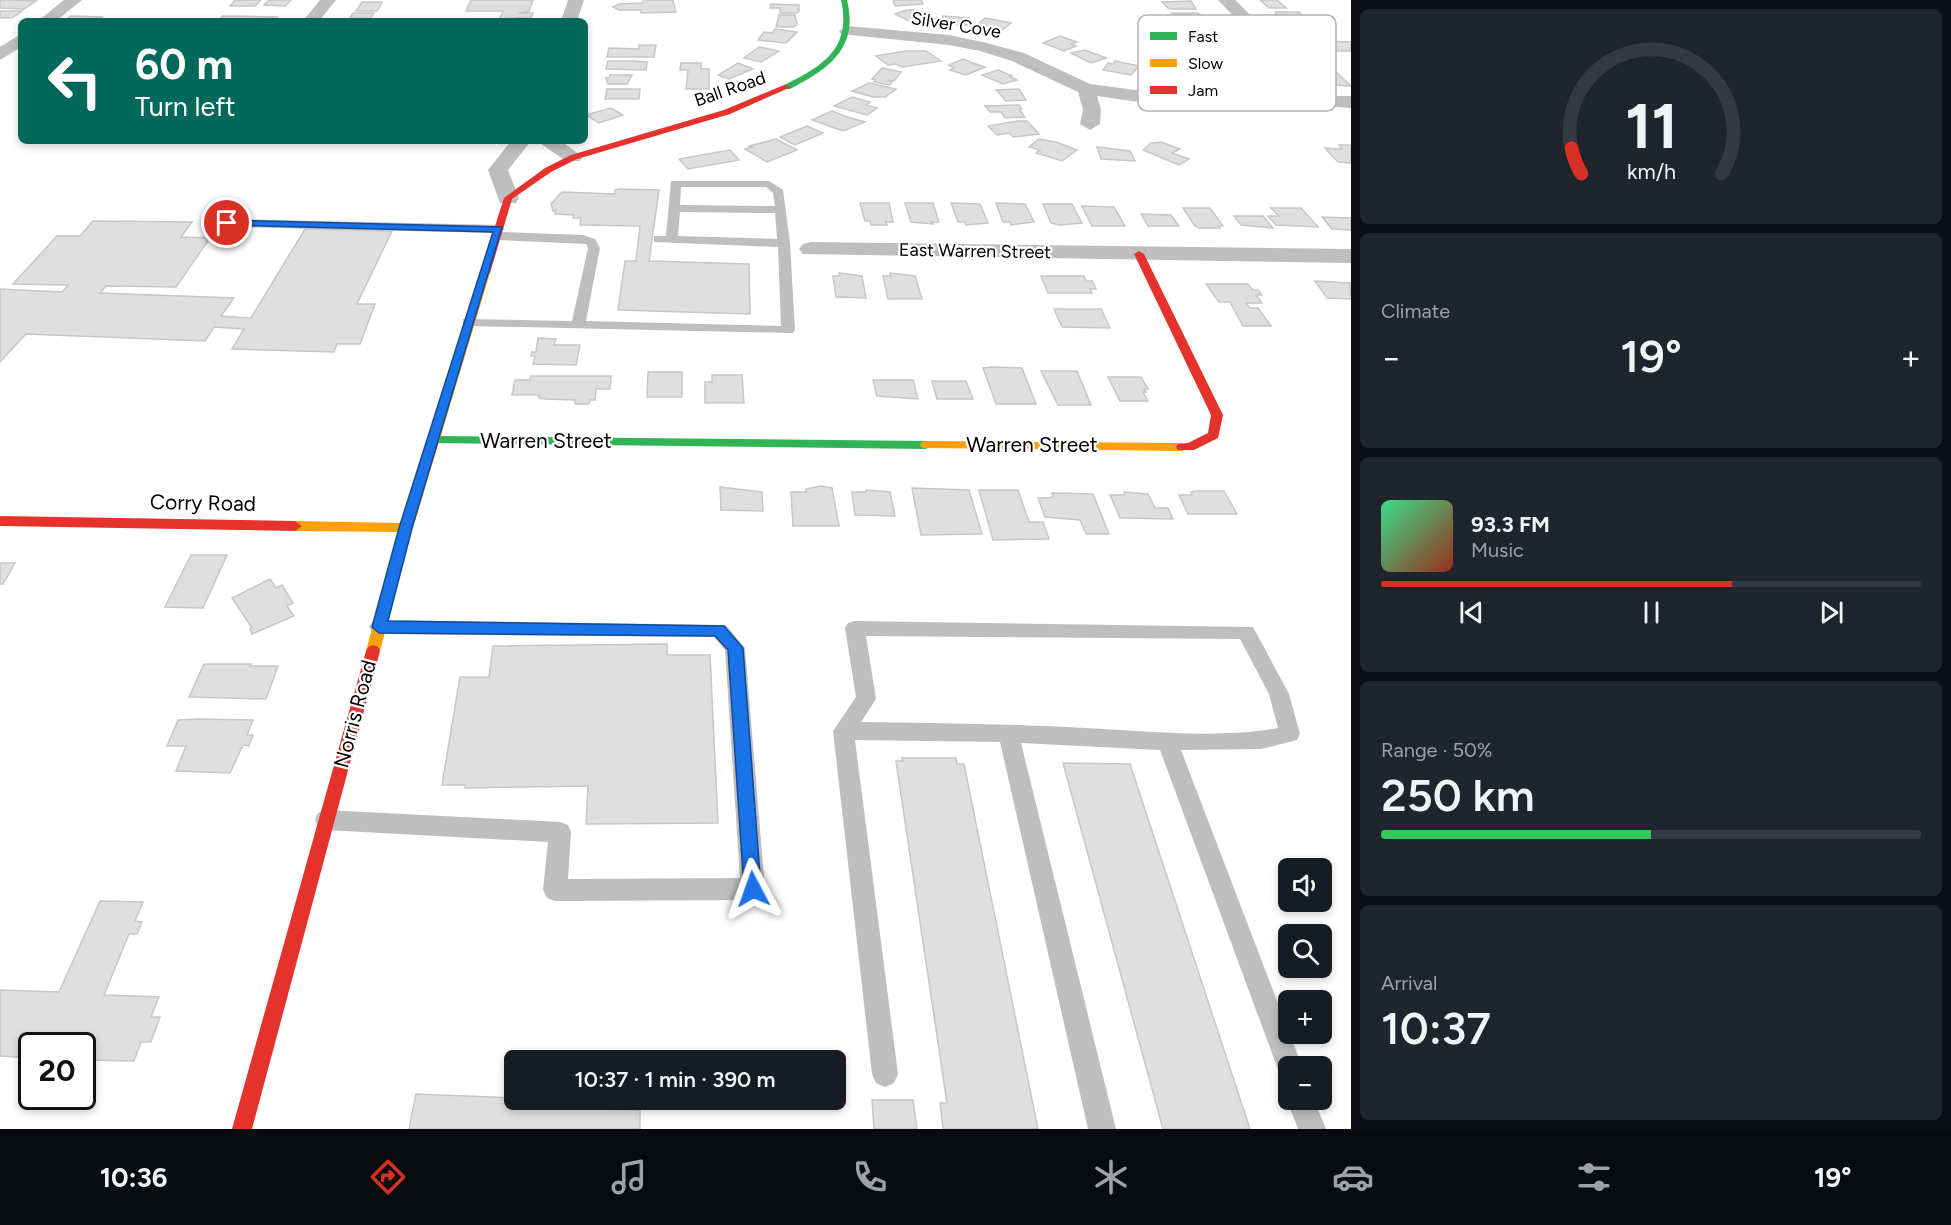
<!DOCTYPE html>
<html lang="en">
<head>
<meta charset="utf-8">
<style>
	body { margin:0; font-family:Figtree,sans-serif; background:#20242c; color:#f1f3f6; height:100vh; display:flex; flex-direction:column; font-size:22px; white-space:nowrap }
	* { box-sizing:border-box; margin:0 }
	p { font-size:20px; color:#9ea1a6 }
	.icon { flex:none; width:33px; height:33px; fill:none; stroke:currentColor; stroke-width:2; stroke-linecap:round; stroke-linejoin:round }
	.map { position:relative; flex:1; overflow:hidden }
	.details { display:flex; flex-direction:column; gap:9px; padding:9px; background:#0d0f14; width:600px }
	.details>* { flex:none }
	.banner { position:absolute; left:18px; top:18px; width:570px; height:126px; border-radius:9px; box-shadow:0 3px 9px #0003; background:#00695c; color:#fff; overflow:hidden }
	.tools { position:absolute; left:1278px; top:858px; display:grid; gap:12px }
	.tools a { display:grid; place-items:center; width:54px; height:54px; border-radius:9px; background:#171b24; box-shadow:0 3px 9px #0003; font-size:30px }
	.speed { position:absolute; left:18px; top:1032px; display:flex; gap:12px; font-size:30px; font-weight:700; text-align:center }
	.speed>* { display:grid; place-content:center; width:78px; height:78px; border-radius:50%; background:#171b24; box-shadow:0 3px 9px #0003; line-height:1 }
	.speed .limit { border:3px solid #111; border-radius:9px; background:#fff; color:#111 }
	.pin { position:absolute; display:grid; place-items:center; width:51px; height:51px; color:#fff; margin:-26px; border:3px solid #fff; border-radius:50%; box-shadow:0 2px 6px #0007 }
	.me { position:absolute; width:66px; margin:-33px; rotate:356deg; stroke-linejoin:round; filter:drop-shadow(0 0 4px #0008) }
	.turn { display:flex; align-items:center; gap:21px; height:126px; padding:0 18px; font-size:27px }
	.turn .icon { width:78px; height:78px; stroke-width:2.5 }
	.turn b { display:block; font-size:42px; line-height:51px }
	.big { font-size:45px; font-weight:600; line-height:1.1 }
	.details .card { flex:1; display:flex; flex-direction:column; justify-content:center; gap:9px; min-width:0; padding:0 21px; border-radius:9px; background:#20242c }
	.details .dial { align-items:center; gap:0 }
	.dial svg { height:156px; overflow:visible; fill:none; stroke:#363941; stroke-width:7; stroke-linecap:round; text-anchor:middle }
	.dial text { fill:#f1f3f6; stroke:none }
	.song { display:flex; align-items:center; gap:18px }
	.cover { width:72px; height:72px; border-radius:9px; background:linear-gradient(135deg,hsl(150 70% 55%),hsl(10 70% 35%)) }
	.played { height:6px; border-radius:3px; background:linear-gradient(90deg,#d93025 65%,#363941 65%) }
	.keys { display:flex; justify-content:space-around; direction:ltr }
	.heat { display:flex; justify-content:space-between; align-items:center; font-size:33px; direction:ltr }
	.charge { height:9px; border-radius:4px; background:linear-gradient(90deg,#34c759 50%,#363941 0) }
	.trip { position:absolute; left:504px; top:1050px; width:342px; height:60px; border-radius:9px; background:#171b24; box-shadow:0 3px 9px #0003; font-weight:600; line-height:60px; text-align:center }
	.tabs { display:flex; height:96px; justify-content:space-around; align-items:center; background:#090b0e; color:#9ea1a6 }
	.tabs .icon { width:42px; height:42px }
	.tabs .active { color:#d93025 }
	.tabs b { font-size:27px; color:#f1f3f6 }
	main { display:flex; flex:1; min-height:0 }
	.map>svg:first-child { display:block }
	.building { fill:#dfdfdf; stroke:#c7c7c7; stroke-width:1.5 }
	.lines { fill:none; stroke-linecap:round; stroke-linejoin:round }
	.lane { fill:#bebebe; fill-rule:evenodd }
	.street { fill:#bebebe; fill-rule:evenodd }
	.fast { fill:#30b455; fill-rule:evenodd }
	.slow { fill:#ff9f0a; fill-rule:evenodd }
	.jam { fill:#e5322d; fill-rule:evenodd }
	.route { fill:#1a73e8; stroke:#114b97; stroke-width:1.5 }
	.labels { text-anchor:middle; stroke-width:4.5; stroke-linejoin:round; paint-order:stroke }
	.far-street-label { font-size:18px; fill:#000; stroke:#fff }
	.street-label { font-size:21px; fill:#000; stroke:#fff }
	.key { fill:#fff; stroke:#b2b2b2; stroke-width:1.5 }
	.key-label { font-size:16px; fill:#000 }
</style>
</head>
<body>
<main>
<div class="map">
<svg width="1351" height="1129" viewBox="0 0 1351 1129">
	<rect width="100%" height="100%" fill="#fff"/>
	<!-- building -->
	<path class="building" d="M 0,0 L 9,0 L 36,1 L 24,9 L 0,8 Z
		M 235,0 L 261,0 L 255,6 L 230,6 Z
		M 269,0 L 291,0 L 285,6 L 264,5 Z
		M 471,0 L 533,0 L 529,11 L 519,13 L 533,13 L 531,18 L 517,18 L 516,21 L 528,21 L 443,21 L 499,20 L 503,11 L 466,11 Z
		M 644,0 L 673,0 L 676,12 L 641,13 L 640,10 L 619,10 L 613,7 L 619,4 L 642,3 Z
		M 893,0 L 921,0 L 923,4 L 895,6 Z
		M 1260,0 L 1277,0 L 1286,8 L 1269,8 Z
		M 1191,1 L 1196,9 L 1169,9 L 1162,2 Z
		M 362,2 L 382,2 L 377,11 L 356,11 Z
		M 771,4 L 799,5 L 799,11 L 797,13 L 780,13 L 780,8 L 770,8 Z
		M 907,10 L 916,10 L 935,19 L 933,24 L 924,23 L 926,20 L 923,18 L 911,22 L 895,14 Z
		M 0,11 L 22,11 L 12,18 L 0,18 Z
		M 1275,12 L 1299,12 L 1309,21 L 1281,21 Z
		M 353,13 L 374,13 L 369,21 L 348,21 Z
		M 1172,13 L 1198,13 L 1208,19 L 1205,19 L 1207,22 L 1176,22 L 1169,15 L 1175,15 Z
		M 779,15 L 795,15 L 797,24 L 794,27 L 776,27 Z
		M 71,16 L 102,17 L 96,21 L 64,21 Z
		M 223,16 L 277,17 L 273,21 L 218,21 Z
		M 943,16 L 968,18 L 969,18 L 967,25 L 961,25 L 941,22 Z
		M 985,18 L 1011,23 L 1001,31 L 976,26 Z
		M 775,29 L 797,32 L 786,43 L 758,40 L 764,32 L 772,33 Z
		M 1060,36 L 1077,42 L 1071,44 L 1076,46 L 1064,51 L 1043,43 Z
		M 1313,41 L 1351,42 L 1351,51 L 1321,51 Z
		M 639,45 L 656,45 L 654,57 L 607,57 L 609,48 L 639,49 Z
		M 759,47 L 779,51 L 761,62 L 744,58 Z
		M 1085,50 L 1106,58 L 1091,63 L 1071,53 Z
		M 906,51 L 926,51 L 941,61 L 902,67 L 896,64 L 888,65 L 876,56 Z
		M 963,59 L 970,62 L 985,67 L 966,75 L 950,70 L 954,68 L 949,65 Z
		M 608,61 L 633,61 L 647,62 L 646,70 L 606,69 Z
		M 1115,61 L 1139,66 L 1131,75 L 1103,70 L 1108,63 L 1113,64 Z
		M 681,63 L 701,63 L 701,69 L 709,69 L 709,89 L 686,89 L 688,70 L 680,70 Z
		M 738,63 L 753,69 L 729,79 L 718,75 Z
		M 882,68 L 901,72 L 894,81 L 888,80 L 892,82 L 890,85 L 874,82 L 876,80 L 872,79 Z
		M 998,70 L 1012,76 L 1010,77 L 1017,80 L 1003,84 L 982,75 Z
		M 1328,72 L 1337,73 L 1351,86 L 1330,85 L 1313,73 Z
		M 610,75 L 632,75 L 627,84 L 608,84 L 606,78 L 609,78 Z
		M 869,83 L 896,89 L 885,97 L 873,97 L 852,91 Z
		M 607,89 L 640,89 L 639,99 L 605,99 Z
		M 1019,89 L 1026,100 L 1006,101 L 996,90 Z
		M 852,97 L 870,102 L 866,105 L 877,108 L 867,115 L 834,106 Z
		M 1019,105 L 1022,109 L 1019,109 L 1025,117 L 1005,118 L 1001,112 L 990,112 L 985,106 Z
		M 611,108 L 623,115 L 599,123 L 586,115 Z
		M 832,111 L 847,117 L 865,122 L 843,131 L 812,120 Z
		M 1018,121 L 1027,121 L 1039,134 L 1013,137 L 1010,133 L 997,135 L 988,126 Z
		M 807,126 L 823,133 L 795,145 L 780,137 Z
		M 776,139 L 797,150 L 767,162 L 745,149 L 752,147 L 749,146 Z
		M 1039,139 L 1056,142 L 1077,150 L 1062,161 L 1036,153 L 1040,150 L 1029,147 Z
		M 1161,142 L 1180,149 L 1172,153 L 1189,159 L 1179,165 L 1143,150 L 1151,143 Z
		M 1339,145 L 1351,145 L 1351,163 L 1338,162 L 1325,148 L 1342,149 Z
		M 1097,147 L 1130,151 L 1135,161 L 1101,159 Z
		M 730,150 L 739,160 L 688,169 L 679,159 Z
		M 619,189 L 659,190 L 649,261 L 749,264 L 750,314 L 618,310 L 625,261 L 636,261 L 640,226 L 580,225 L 581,218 L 573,218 L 574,215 L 555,214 L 556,211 L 553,211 L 551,204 L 562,192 L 615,194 L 615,190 Z
		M 860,203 L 889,203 L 893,222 L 886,222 L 887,225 L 871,225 L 870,221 L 865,221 Z
		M 905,203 L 933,203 L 939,222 L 932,222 L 933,224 L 911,222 Z
		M 951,203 L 980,204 L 988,223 L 966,225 L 965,222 L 958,222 Z
		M 996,203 L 1025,204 L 1034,222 L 1011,225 L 1010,222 L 1003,222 Z
		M 1043,204 L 1072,204 L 1082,223 L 1060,225 L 1051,223 Z
		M 1082,206 L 1114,207 L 1125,226 L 1092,226 Z
		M 1183,208 L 1210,208 L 1223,226 L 1218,226 L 1220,228 L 1199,228 L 1194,225 Z
		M 1271,208 L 1301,208 L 1318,227 L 1276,225 L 1268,216 L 1279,216 Z
		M 1141,214 L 1171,215 L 1179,226 L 1148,226 Z
		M 1234,216 L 1263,216 L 1273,228 L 1241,225 Z
		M 1322,217 L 1351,218 L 1351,230 L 1332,229 Z
		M 93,221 L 192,222 L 181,237 L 210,238 L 176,287 L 106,286 L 100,293 L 234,298 L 221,316 L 251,318 L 305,229 L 392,231 L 357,304 L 375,304 L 360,344 L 337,344 L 334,352 L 232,349 L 244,329 L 214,327 L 205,341 L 26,334 L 0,362 L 0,289 L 62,292 L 68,285 L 13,284 L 57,236 L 80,236 Z
		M 839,273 L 862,276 L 866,298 L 836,297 L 833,276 L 840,276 Z
		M 890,273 L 915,276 L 922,299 L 888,299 L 883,276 L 891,276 Z
		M 1041,276 L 1084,276 L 1086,281 L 1092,281 L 1096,289 L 1090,289 L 1092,293 L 1048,293 Z
		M 1315,281 L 1350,283 L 1351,299 L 1327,298 Z
		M 1206,284 L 1248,284 L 1253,290 L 1258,290 L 1262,295 L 1256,295 L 1262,303 L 1246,303 L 1250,308 L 1258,308 L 1271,326 L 1243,326 L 1230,302 L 1219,302 Z
		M 1054,309 L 1101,309 L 1110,328 L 1062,327 Z
		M 538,338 L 556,339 L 554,345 L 580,345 L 576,365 L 533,364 L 535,356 L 531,356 L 532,352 L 536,352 Z
		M 991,367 L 1022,368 L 1036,404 L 996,404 L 983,368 Z
		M 1041,371 L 1077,371 L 1091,405 L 1058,405 Z
		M 648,372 L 682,372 L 682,397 L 647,397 Z
		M 712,375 L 742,375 L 744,403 L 705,403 L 705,382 L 712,382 Z
		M 531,376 L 611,376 L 610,389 L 596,389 L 595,400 L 590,400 L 589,404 L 575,404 L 575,400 L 546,399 L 539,398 L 539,395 L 512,395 L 515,380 L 530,380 Z
		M 1108,377 L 1141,377 L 1148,389 L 1144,389 L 1146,392 L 1143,392 L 1148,401 L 1120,401 Z
		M 873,380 L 913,380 L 918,399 L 877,396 Z
		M 932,381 L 966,381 L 973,399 L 937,399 Z
		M 821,486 L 832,488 L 839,526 L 793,526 L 791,492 L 806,492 L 806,489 Z
		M 720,487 L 762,492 L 763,511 L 721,510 Z
		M 912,488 L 969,490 L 982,534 L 921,535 Z
		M 866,490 L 890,492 L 895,516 L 855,515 L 852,492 L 866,492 Z
		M 979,490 L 1018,490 L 1029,522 L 1043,522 L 1049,539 L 993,540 Z
		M 1198,491 L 1224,491 L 1237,514 L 1188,514 L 1179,495 L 1192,495 L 1191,492 Z
		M 1124,492 L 1148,494 L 1155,508 L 1168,508 L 1173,519 L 1120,518 L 1110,495 L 1125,495 Z
		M 1052,493 L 1093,494 L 1109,534 L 1086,534 L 1080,520 L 1045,517 L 1038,498 L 1050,498 L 1053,496 Z
		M 191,555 L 227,555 L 203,608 L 165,607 Z
		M 0,563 L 15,563 L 3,584 L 0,584 Z
		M 270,579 L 276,588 L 282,585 L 293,603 L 287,606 L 294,616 L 252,634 L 250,629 L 252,628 L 232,598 Z
		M 667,644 L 667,655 L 710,655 L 718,823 L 586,824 L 588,786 L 465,788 L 465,785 L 442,785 L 460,677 L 489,677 L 493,646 Z
		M 204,664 L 251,664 L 250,666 L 278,666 L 266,699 L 189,697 Z
		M 198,719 L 253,720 L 247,735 L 253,735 L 249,746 L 243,745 L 230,773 L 176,771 L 186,746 L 167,746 L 178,720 Z
		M 902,758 L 956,758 L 957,764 L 964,764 L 1038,1129 L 943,1129 L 940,1103 L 947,1103 L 896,761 L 903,761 Z
		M 1063,763 L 1130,764 L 1250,1129 L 1163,1129 Z
		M 100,901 L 143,902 L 135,921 L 142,922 L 137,934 L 129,934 L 104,995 L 159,997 L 151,1017 L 160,1017 L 151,1042 L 141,1042 L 134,1061 L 82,1060 L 82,1046 L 32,1046 L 32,1058 L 0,1056 L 0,990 L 59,992 Z
		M 416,1094 L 597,1101 L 597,1109 L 640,1110 L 640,1129 L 409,1129 Z
		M 872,1100 L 913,1100 L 917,1129 L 874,1129 Z"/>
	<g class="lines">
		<!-- lane -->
		<path class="lane" d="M 671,181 L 769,181 L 783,190 L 790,243 L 795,330 L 793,333 L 468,326 L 463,325 L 463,319 L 572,321 L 588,248 L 586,244 L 496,240 L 490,236 L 495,233 L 227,227 L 221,223 L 227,219 L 499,225 L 505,229 L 500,232 L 583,235 L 595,239 L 600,248 L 586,321 L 781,326 L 778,247 L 654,242 L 654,236 L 666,236 ZM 681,187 L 766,187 L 773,193 L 775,206 L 680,205 ZM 680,212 L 775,213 L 777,239 L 678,236 Z
			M 379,620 L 726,625 L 745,648 L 765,889 L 761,897 L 753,900 L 555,901 L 547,898 L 543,890 L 548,842 L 326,830 L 318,827 L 315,820 L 318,813 L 326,810 L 560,822 L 568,825 L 571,832 L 568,879 L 740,878 L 725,650 L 714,637 L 379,634 L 372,632 L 369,627 L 372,622 Z
			M 855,621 L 1253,627 L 1289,694 L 1300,734 L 1297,740 L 1261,749 L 1181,750 L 1302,1066 L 1288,1066 L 1288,1079 L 1280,1075 L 1160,750 L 1021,743 L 1116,1129 L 1088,1129 L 1000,742 L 855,740 L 898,1074 L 894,1083 L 885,1087 L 876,1083 L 872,1074 L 833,731 L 856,697 L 845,628 L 848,623 ZM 866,636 L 1240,639 L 1269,694 L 1278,728 C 1222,739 1143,731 1086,728 C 1011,724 936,723 861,722 L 876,699 Z
			M 1288,1097 L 1288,1100 L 1314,1100 L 1326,1129 L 1298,1129 L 1287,1100 Z"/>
		<!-- street -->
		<path class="street" d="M 64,0 L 82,0 L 56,21 L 38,21 Z
			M 320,0 L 336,0 L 319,21 L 303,21 Z
			M 568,0 L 584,0 L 577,21 L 561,21 Z
			M 1218,0 L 1235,0 L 1275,39 L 1277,43 L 1275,47 L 1263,47 Z
			M 847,26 L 949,35 L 983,42 L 1024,53 L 1090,84 L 1166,94 L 1175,100 L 1166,106 L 1097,96 L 1101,110 L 1100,124 L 1090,130 L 1080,124 L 1083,110 L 1078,92 L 1012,61 L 980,51 L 949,45 L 841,34 L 839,31 Z
			M 21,34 L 21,47 L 0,60 L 0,47 Z
			M 1328,96 L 1351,96 L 1351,108 L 1321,106 L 1319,102 Z
			M 511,141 L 531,141 L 508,170 L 519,198 L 516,203 L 500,203 L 488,170 Z
			M 537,141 L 561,141 L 583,157 L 580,161 L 566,161 Z
			M 811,242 L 1351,249 L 1351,263 L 803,254 L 799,249 L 803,244 Z"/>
		<!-- fast -->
		<path class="fast" d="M 841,0 L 847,0 C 859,48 829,69 790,89 L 784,89 L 784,85 C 823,66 852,48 841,0 Z
			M 435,436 L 926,441 L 932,445 L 926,449 L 431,443 L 429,440 Z"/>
		<!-- slow -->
		<path class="slow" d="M 485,270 L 490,273 L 413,528 L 380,651 L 378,655 L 373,657 L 368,655 L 366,651 L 398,532 L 295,531 L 288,526 L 295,521 L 401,523 L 480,273 Z
			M 926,441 L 1182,443 L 1188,447 L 1182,451 L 922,448 L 920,445 L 922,442 Z"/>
		<!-- jam -->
		<path class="jam" d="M 784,85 L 791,87 L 730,114 L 577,159 L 551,172 L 512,199 L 490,273 L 485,276 L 480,273 L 504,198 L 545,168 L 571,155 L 724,110 Z
			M 1139,251 L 1144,254 L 1223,415 L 1218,438 L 1194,450 L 1178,450 L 1176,447 L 1178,444 L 1188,443 L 1208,433 L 1211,415 L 1134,254 Z
			M 0,516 L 295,521 L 302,526 L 295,531 L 0,526 Z
			M 373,645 L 378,647 L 380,651 L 252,1129 L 232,1129 L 366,651 L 368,647 Z"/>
	</g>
	<!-- route -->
	<path class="route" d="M 227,220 L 502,227 L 412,528 L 388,621 L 724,626 L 743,648 L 761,889 L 759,895 L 753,898 L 746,895 L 744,889 L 728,650 L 715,636 L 379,633 L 372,627 L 399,528 L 493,232 L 224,225 L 224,221 Z"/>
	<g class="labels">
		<!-- far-street labels -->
		<g class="far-street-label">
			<text transform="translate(956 25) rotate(9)" y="6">Silver Cove</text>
			<text transform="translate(730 89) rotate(-19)" y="6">Ball Road</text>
			<text transform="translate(975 251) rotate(1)" y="6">East Warren Street</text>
		</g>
		<!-- street labels -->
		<g class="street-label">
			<text x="546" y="448">Warren Street</text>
			<text x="1032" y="452">Warren Street</text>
			<text transform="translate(203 503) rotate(1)" y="7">Corry Road</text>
			<text transform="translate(355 714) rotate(-75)" y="7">Norris Road</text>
		</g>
	</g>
	<!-- legend -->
	<rect x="1138" y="15" width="198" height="96" rx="9" class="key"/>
	<rect x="1150" y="32" width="27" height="8" fill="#30b455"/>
	<rect x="1150" y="59" width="27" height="8" fill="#ff9f0a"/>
	<rect x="1150" y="86" width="27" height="8" fill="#e5322d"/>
	<g class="key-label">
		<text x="1188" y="42">Fast</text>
		<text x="1188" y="69">Slow</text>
		<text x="1188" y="96">Jam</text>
	</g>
</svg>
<div class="tools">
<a><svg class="icon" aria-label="sound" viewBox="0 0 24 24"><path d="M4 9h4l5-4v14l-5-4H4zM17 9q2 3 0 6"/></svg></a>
<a><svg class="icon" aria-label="search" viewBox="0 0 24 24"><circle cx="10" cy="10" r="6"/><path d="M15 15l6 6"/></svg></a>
<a>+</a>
<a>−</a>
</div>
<div class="speed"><div class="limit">20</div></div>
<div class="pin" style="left:227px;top:223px;background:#d93025"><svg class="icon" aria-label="arrive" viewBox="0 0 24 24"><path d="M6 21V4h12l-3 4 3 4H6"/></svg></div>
<svg class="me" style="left:753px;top:889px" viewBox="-20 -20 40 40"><path d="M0-17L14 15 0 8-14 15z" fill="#1a73e8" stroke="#fff" stroke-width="4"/></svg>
<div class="trip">10:37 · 1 min · 390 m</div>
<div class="banner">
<div class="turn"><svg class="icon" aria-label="left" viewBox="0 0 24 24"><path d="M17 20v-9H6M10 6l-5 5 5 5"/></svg><div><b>60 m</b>Turn left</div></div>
</div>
</div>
<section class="details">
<div class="card dial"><svg viewBox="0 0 100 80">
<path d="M14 69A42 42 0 1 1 86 69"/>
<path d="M14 69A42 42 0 0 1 9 56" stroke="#d93025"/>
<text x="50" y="56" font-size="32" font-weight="700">11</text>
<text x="50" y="72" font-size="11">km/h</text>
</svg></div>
<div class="card"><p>Climate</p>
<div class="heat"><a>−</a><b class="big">19°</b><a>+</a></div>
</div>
<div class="card">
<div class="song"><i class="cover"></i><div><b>93.3 FM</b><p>Music</p></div></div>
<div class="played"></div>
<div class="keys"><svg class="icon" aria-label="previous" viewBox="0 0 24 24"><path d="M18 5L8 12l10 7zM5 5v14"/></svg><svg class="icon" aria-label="pause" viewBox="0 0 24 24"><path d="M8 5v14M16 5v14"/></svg><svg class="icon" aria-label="next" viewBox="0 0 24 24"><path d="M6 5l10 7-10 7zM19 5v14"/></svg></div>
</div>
<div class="card"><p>Range · 50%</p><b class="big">250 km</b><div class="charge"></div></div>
<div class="card"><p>Arrival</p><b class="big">10:37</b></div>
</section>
</main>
<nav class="tabs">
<b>10:36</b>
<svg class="icon active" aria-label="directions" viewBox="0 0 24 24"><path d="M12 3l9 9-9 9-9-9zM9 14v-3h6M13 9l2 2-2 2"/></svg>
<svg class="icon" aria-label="music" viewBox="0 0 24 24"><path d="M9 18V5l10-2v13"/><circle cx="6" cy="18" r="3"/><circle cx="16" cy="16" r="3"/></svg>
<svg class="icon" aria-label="phone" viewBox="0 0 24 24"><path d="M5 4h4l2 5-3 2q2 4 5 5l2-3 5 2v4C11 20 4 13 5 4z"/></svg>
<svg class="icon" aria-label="climate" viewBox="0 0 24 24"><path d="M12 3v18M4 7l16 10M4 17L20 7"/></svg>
<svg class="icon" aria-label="car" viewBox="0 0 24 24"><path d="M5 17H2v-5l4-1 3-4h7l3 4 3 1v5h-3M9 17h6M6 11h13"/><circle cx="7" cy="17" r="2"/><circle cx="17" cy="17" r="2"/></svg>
<svg class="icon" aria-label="filters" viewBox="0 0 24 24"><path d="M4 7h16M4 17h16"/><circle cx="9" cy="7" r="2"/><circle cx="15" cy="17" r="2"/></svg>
<b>19°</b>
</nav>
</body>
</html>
